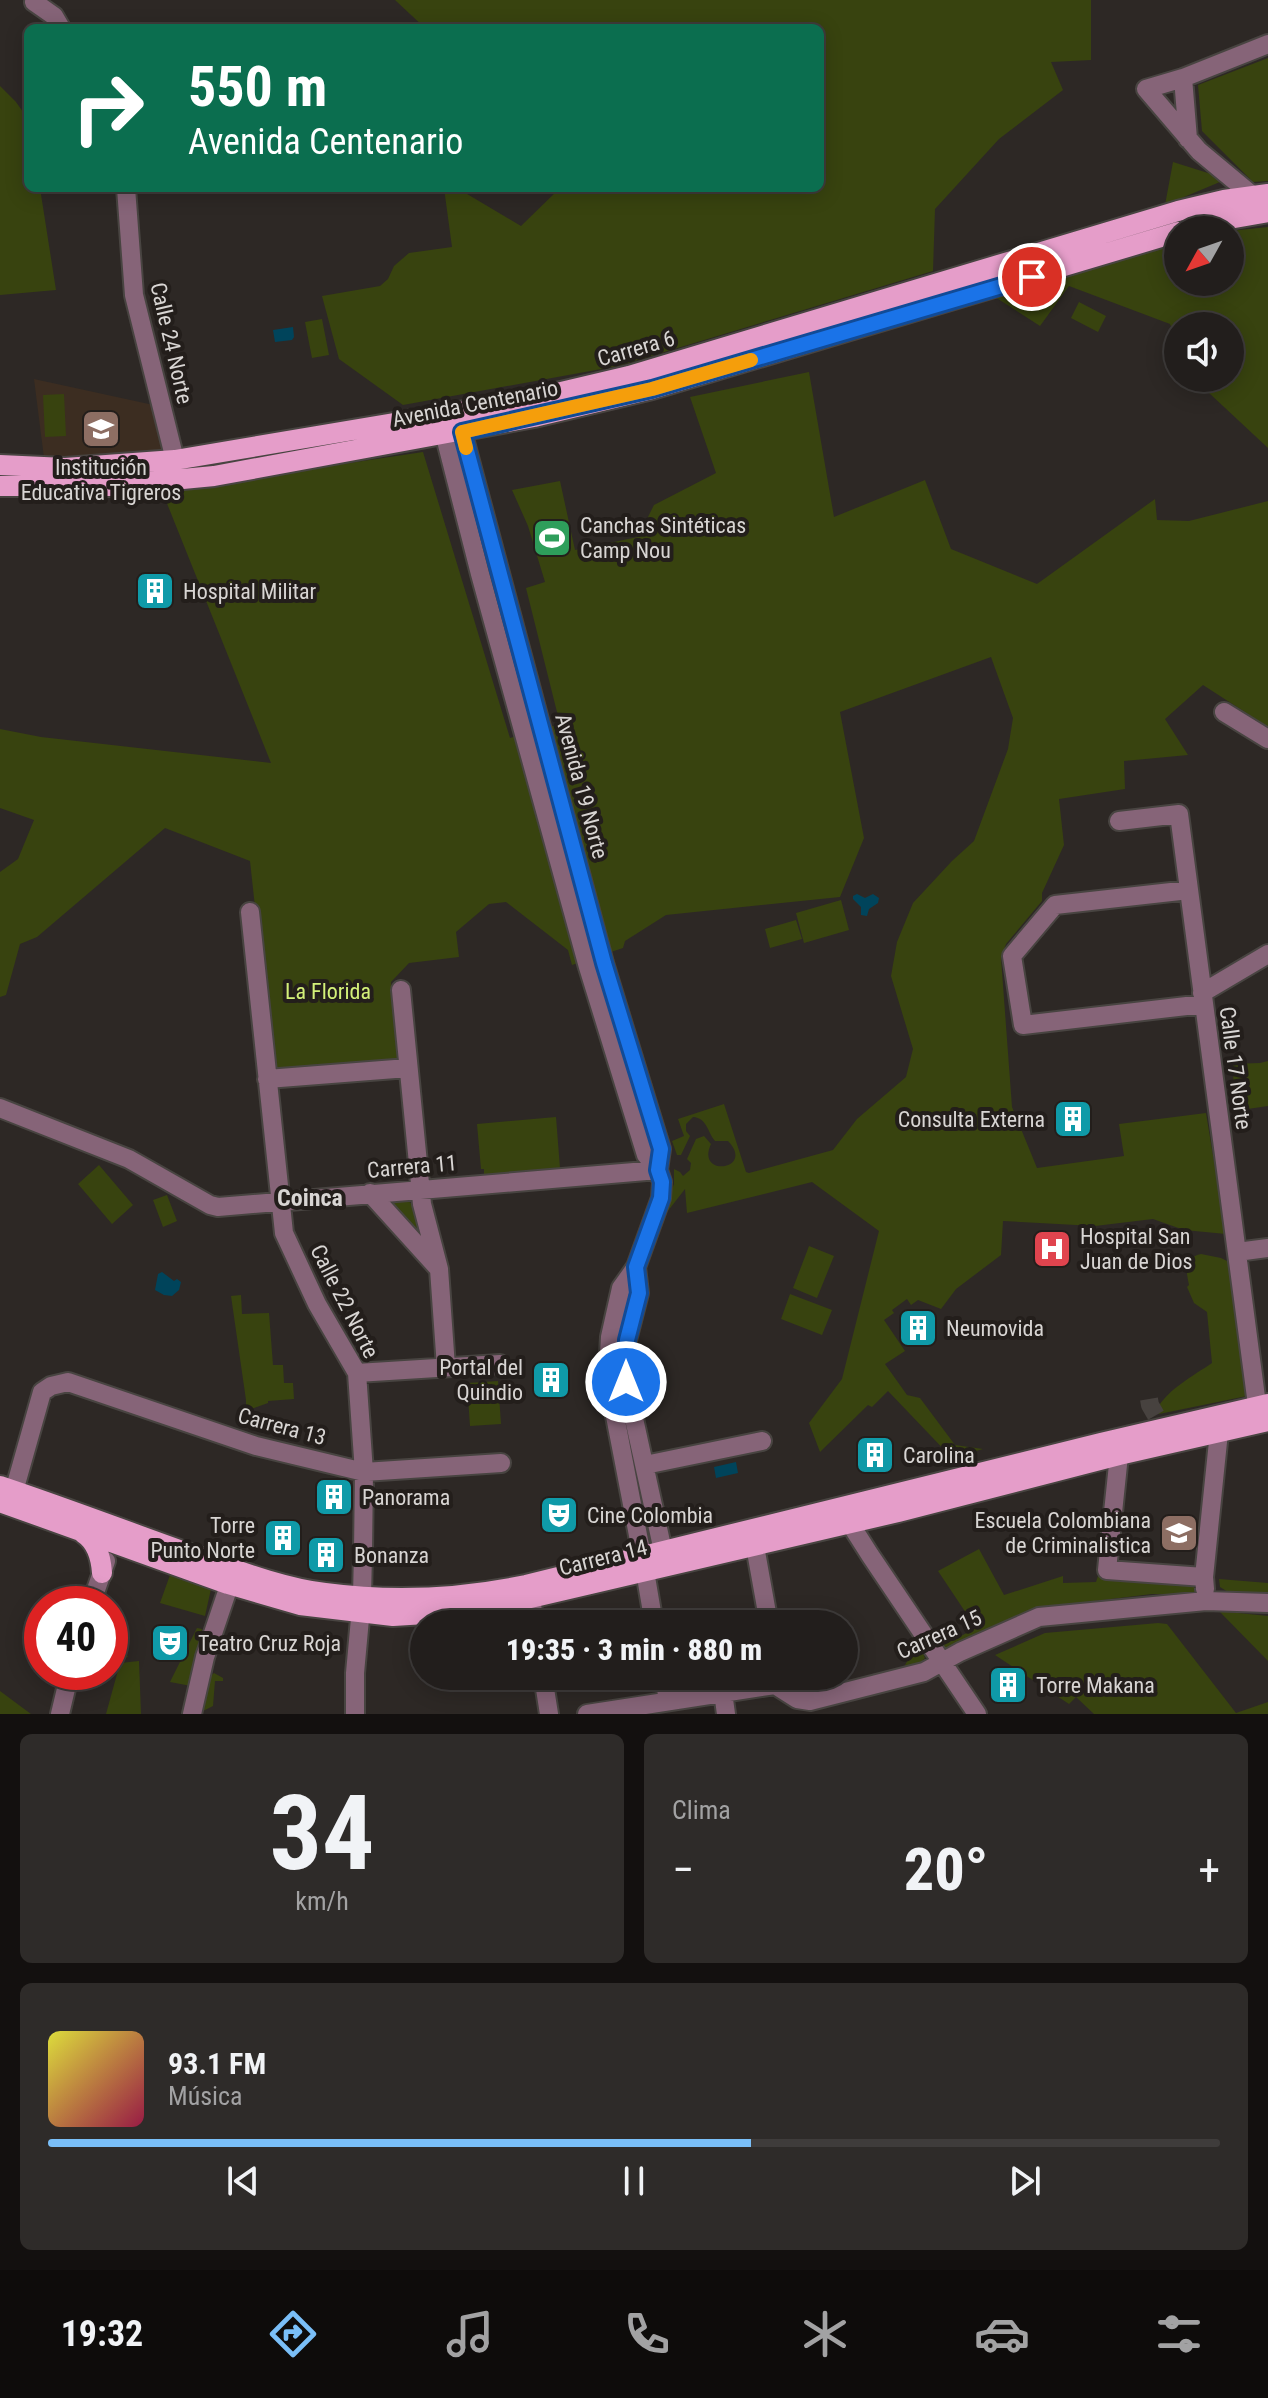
<!DOCTYPE html>
<html lang="es">
<head>
<meta charset="utf-8">
<style>
	body { margin:0; font-family:"Roboto Condensed",sans-serif; background:#2e2b29; color:#f1f3f6; height:100vh; display:flex; flex-direction:column; font-size:30px; white-space:nowrap }
	* { box-sizing:border-box; margin:0 }
	p { font-size:26px; color:#a2a2a3 }
	.icon { flex:none; width:44px; height:44px; fill:none; stroke:currentColor; stroke-width:2; stroke-linecap:round; stroke-linejoin:round }
	.map { position:relative; height:1714px; overflow:hidden }
	.details { display:flex; flex-direction:column; gap:20px; padding:20px; background:#13100f; flex:1 }
	.details>* { flex:none }
	.hud { position:absolute; left:24px; top:24px; width:800px; height:168px; border-radius:12px; box-shadow:0 4px 20px #0003,0 0 0 2px #3f3c3b; background:#0b6e4f; color:#fff; overflow:hidden }
	.needle { width:52px; rotate:230deg }
	.buttons { position:absolute; left:1164px; top:216px; display:grid; gap:16px }
	.buttons a { display:grid; place-items:center; width:80px; height:80px; border-radius:50%; background:#221e1c; box-shadow:0 4px 20px #0003,0 0 0 2px #3f3c3b; font-size:40px }
	.speed { position:absolute; left:24px; top:1586px; display:flex; gap:16px; font-size:40px; font-weight:700; text-align:center }
	.speed>* { display:grid; place-content:center; width:104px; height:104px; border-radius:50%; background:#221e1c; box-shadow:0 4px 20px #0003,0 0 0 2px #3f3c3b; line-height:1 }
	.speed .limit { border:12px solid #d22; background:#fff; color:#111 }
	.pin { position:absolute; display:grid; place-items:center; width:68px; height:68px; color:#fff; margin:-34px; border:4px solid #fff; border-radius:50%; box-shadow:0 2px 8px #0007 }
	.me { position:absolute; width:88px; margin:-44px; rotate:0deg; stroke-linejoin:round; filter:drop-shadow(0 0 6px #0008) }
	.turn { display:flex; align-items:center; gap:28px; height:168px; padding:0 32px; font-size:36px }
	.turn .icon { width:104px; height:104px; stroke-width:2.5 }
	.turn b { display:block; font-size:56px; line-height:68px }
	.big { font-size:60px; font-weight:800; line-height:1.1 }
	.details .widget { flex:1; display:flex; flex-direction:column; justify-content:center; gap:12px; min-width:0; padding:0 28px; border-radius:12px; background:#2e2b29 }
	.details .dial { align-items:center; gap:0 }
	.dial b { font-size:104px; line-height:1 }
	.song { display:flex; align-items:center; gap:24px }
	.cover { width:96px; height:96px; border-radius:12px; background:linear-gradient(135deg,hsl(60 70% 55%),hsl(340 70% 35%)) }
	.played { height:8px; border-radius:4px; background:linear-gradient(90deg,#7abff8 60%,#3f3c3b 60%) }
	.keys { display:flex; justify-content:space-around; direction:ltr }
	.heat { display:flex; justify-content:space-between; align-items:center; font-size:44px; direction:ltr }
	.details .tiles { flex:1; display:grid; gap:20px; grid-template-columns:1fr 1fr }
	.widget:last-child { grid-column:span 2 }
	.trip { position:absolute; left:410px; top:1610px; width:448px; height:80px; border-radius:40px; background:#221e1c; box-shadow:0 4px 20px #0003,0 0 0 2px #3f3c3b; font-weight:800; line-height:80px; text-align:center }
	.tab-bar { display:flex; height:128px; justify-content:space-around; align-items:center; background:#0e0c0b; color:#a2a2a3 }
	.tab-bar .icon { width:56px; height:56px }
	.tab-bar .current { color:#7abff8 }
	.tab-bar b { font-size:36px; color:#f1f3f6 }
	.map>svg:first-child { display:block }
	.education { fill:#3c2d21 }
	.green { fill:#38430f }
	.water { fill:#00445b }
	.lines { fill:none; stroke-linecap:round; stroke-linejoin:round }
	.minor-tunnel { stroke:#47423f; stroke-width:18; stroke-dasharray:18 9; stroke-linecap:butt }
	.minor-casing { stroke:#484441; stroke-width:22 }
	.major-casing { stroke:#484441; stroke-width:24 }
	.minor { stroke:#866478; stroke-width:18 }
	.major { stroke:#e59dc9; stroke-width:20 }
	.route-casing { stroke:#114b97; stroke-width:20 }
	.route { stroke:#1a73e8; stroke-width:14 }
	.slow { stroke:#f59e0b; stroke-width:14 }
	.labels { text-anchor:middle; stroke-width:8; stroke-linejoin:round; paint-order:stroke }
	.street-label { font-size:22px; fill:#d8d5d3; stroke:#231e1b }
	.poi-label { font-size:22px; fill:#d8d5d3; stroke:#231e1b; text-anchor:start }
	.park-label { font-size:22px; fill:#d3f079; stroke:#231e1b }
	.neighbourhood-label { font-size:24px; font-weight:bold; fill:#d8d5d3; stroke:#231e1b }
</style>
</head>
<body>
<div class="map">
<svg width="1268" height="1714" viewBox="0 0 1268 1714">
	<rect width="100%" height="100%" fill="#2d2825"/>
	<!-- education -->
	<path class="education" d="M 34,379 L 158,406 L 167,452 L 44,458 Z"/>
	<!-- green -->
	<path class="green" d="M 395,0 L 1091,0 L 1091,60 L 1051,62 L 1063,90 L 999,139 L 935,209 L 933,271 L 618,366 L 403,405 L 339,359 L 322,296 L 380,286 L 388,279 L 394,266 L 409,253 L 452,247 L 444,188 L 457,188 L 521,226 L 560,188 L 820,188 L 820,28 L 425,28 Z
		M 1268,58 L 1268,181 L 1253,182 L 1202,131 L 1198,85 Z
		M 0,86 L 16,102 L 28,119 L 28,188 L 40,188 L 56,290 L 0,295 Z
		M 1173,162 L 1227,179 L 1165,205 Z
		M 1268,227 L 1268,448 L 1193,378 L 1230,378 L 1230,326 L 1178,326 L 1178,345 L 1170,324 L 1069,286 L 1040,326 L 995,297 L 1126,257 L 1178,244 L 1178,282 L 1230,282 L 1230,231 Z
		M 1079,302 L 1106,316 L 1098,332 L 1071,318 Z
		M 322,319 L 329,355 L 312,358 L 305,322 Z
		M 809,372 L 834,517 L 925,480 L 951,549 L 1037,584 L 1155,499 L 1157,520 L 1189,521 L 1268,501 L 1268,727 L 1203,685 L 1165,719 L 1188,755 L 1124,761 L 1125,789 L 1059,799 L 1064,845 L 1042,893 L 1042,901 L 1006,944 L 1001,958 L 1012,1107 L 1037,1168 L 1124,1156 L 1119,1124 L 1206,1113 L 1226,1234 L 1184,1230 L 1153,1219 L 1095,1226 L 1003,1221 L 1001,1255 L 956,1289 L 941,1309 L 918,1300 L 911,1305 L 907,1299 L 892,1310 L 894,1313 L 884,1320 L 905,1351 L 885,1364 L 907,1395 L 920,1398 L 955,1445 L 983,1449 L 952,1458 L 888,1391 L 872,1407 L 868,1405 L 820,1452 L 809,1423 L 842,1379 L 879,1231 L 812,1182 L 687,1213 L 685,1189 L 664,1216 L 661,1216 L 674,1184 L 674,1169 L 680,1172 L 683,1176 L 690,1170 L 691,1163 L 687,1159 L 696,1139 L 704,1136 L 711,1144 C 695,1178 756,1170 728,1141 L 715,1141 C 707,1131 707,1118 693,1117 L 686,1124 L 686,1131 L 690,1136 L 681,1155 L 677,1155 L 672,1141 L 684,1136 L 678,1119 L 724,1104 L 746,1172 L 749,1173 L 833,1150 L 857,1119 L 906,1077 L 913,1049 L 891,976 L 897,942 L 913,903 L 952,861 L 974,841 L 1008,749 L 1013,718 L 991,657 L 840,712 L 864,838 L 840,897 L 666,915 L 625,941 L 623,948 L 572,965 L 568,950 L 506,902 L 489,904 L 456,932 L 459,957 L 409,963 L 391,982 L 399,1061 L 277,1072 L 272,1064 L 250,861 L 165,828 L 37,937 L 20,944 L 6,995 L 0,997 L 0,872 L 18,859 L 34,820 L 0,808 L 0,729 L 41,737 L 271,763 L 162,491 L 423,452 L 510,738 L 560,724 L 526,588 L 545,582 L 528,526 L 512,490 L 560,481 L 575,550 L 638,537 L 654,505 L 716,473 L 690,397 Z
		M 64,394 L 66,436 L 45,437 L 43,395 Z
		M 841,900 L 849,930 L 804,943 L 796,913 Z
		M 796,920 L 802,939 L 770,948 L 765,929 Z
		M 1268,1061 L 1268,1106 L 1234,1111 L 1233,1064 L 1260,1063 Z
		M 556,1117 L 560,1168 L 484,1176 L 484,1169 L 481,1169 L 477,1124 Z
		M 99,1165 L 133,1205 L 112,1224 L 78,1184 Z
		M 167,1195 L 177,1221 L 163,1227 L 153,1200 Z
		M 406,1199 L 414,1206 L 423,1236 L 421,1237 L 386,1201 Z
		M 809,1246 L 834,1256 L 817,1298 L 793,1288 Z
		M 1201,1254 L 1221,1258 L 1231,1263 L 1247,1396 L 1159,1414 L 1157,1409 C 1168,1389 1193,1376 1212,1363 L 1207,1312 L 1194,1303 L 1187,1287 L 1189,1285 C 1186,1270 1183,1258 1201,1254 Z
		M 790,1294 L 832,1310 L 822,1335 L 781,1319 Z
		M 241,1295 L 242,1314 L 269,1313 L 273,1365 L 283,1365 L 284,1383 L 293,1383 L 294,1399 L 268,1401 L 268,1403 L 246,1411 L 246,1400 L 231,1296 Z
		M 498,1381 L 501,1424 L 470,1426 L 467,1383 Z
		M 979,1549 L 1004,1595 L 1063,1576 L 1063,1583 L 1096,1582 L 1098,1576 L 1193,1584 L 1198,1595 L 1152,1594 L 1037,1608 L 948,1649 L 942,1646 L 976,1628 L 938,1571 Z
		M 170,1575 L 211,1589 L 205,1616 L 160,1603 Z
		M 1219,1579 L 1268,1583 L 1268,1593 L 1228,1592 L 1220,1587 Z
		M 1219,1611 L 1268,1616 L 1268,1661 Z
		M 110,1612 L 128,1657 L 120,1659 L 110,1656 Z
		M 1158,1623 L 1167,1624 L 1236,1713 L 1268,1702 L 1268,1714 L 1094,1714 L 1076,1697 L 1069,1704 L 995,1655 L 1045,1633 Z
		M 197,1628 L 202,1629 L 191,1686 L 170,1682 Z
		M 921,1649 L 925,1658 L 915,1668 L 807,1693 L 803,1692 L 904,1667 L 911,1654 Z
		M 139,1661 L 141,1714 L 106,1714 L 120,1663 Z
		M 214,1673 L 223,1678 L 223,1681 L 215,1681 L 213,1706 L 203,1711 L 207,1679 Z
		M 0,1691 L 31,1714 L 0,1714 Z"/>
	<!-- water -->
	<path class="water" d="M 293,327 L 294,337 L 292,340 L 275,342 L 273,330 Z
		M 857,894 L 865,898 L 873,894 L 879,898 L 878,903 L 869,909 L 867,916 L 861,915 L 861,907 L 853,899 L 853,896 Z
		M 162,1272 L 174,1281 L 177,1279 L 181,1282 L 179,1290 L 172,1296 L 164,1295 L 155,1290 L 158,1274 Z
		M 736,1462 L 738,1473 L 716,1478 L 714,1467 Z"/>
	<g class="lines">
		<!-- minor-tunnel -->
		<path class="minor-tunnel" d="M 1149,1399 L 1150,1405 L 1169,1438"/>
		<!-- minor casing -->
		<g class="minor-casing">
			<path id="minor" d="M 34,2 L 54,16 L 61,28
				M 1183,78 L 1188,139
				M 126,188 L 134,295 L 175,460
				M 1253,196 L 1199,151 L 1146,89 L 1183,78 L 1268,44
				M 458,416 L 604,963 L 661,1149 L 658,1170
				M 441,421 L 480,574 L 588,967 L 646,1155 L 658,1170 L 662,1182 L 661,1198 L 636,1267 L 621,1288 L 610,1337 L 609,1354 L 610,1390 L 642,1556
				M 1224,712 L 1268,739
				M 1119,821 L 1179,814 L 1259,1420
				M 1189,890 L 1055,905 L 1012,956 L 1023,1025 L 1204,1004
				M 250,912 L 284,1233 L 317,1304 L 357,1373 L 364,1472 L 363,1552 L 362,1597 L 355,1673 L 355,1714
				M 401,990 L 422,1204 L 439,1269 L 446,1367
				M 1202,993 L 1268,954
				M 267,1079 L 408,1068
				M 0,1108 L 129,1159 L 210,1205 L 218,1207 L 658,1170
				M 370,1193 L 437,1267
				M 1237,1252 L 1268,1248
				M 636,1267 L 639,1293 L 627,1340 L 626,1382 L 663,1551
				M 357,1373 L 500,1364
				M 1119,1455 L 1107,1570 L 1204,1577
				M 645,1465 L 762,1441
				M 11,1502 L 42,1392 L 51,1386 L 68,1382 L 256,1446 L 364,1472 L 501,1463
				M 846,1513 L 849,1522 L 870,1555 L 977,1714
				M 755,1546 L 769,1624
				M 645,1571 L 654,1624
				M 1205,1589 L 1204,1577 L 1219,1432
				M 531,1599 L 535,1624
				M 91,1604 L 106,1561
				M 543,1676 L 549,1714
				M 664,1676 L 668,1701
				M 723,1692 L 726,1714
				M 60,1714 L 70,1672
				M 192,1714 L 205,1657 L 234,1571
				M 587,1714 L 775,1685 L 797,1699 L 810,1701 L 924,1672 L 960,1652 L 1039,1617 L 1206,1601 L 1268,1603"/>
		</g>
		<!-- major casing -->
		<g class="major-casing">
			<path id="major" d="M 1186,230 L 1229,219 L 1268,212
				M 0,465 L 65,468 L 175,460 L 519,402 L 629,376 L 1178,211 L 1224,200 L 1268,194
				M 0,486 L 109,486 L 214,476 L 534,417 L 652,389 L 1178,232
				M 0,1486 C 66,1508 131,1533 196,1556 C 236,1570 283,1588 325,1593 C 393,1602 459,1599 526,1585 L 1101,1443 L 1268,1404
				M 0,1502 L 228,1584 L 300,1605 L 393,1616 L 475,1611 L 898,1512 L 1119,1455 L 1268,1421
				M 83,1533 C 97,1542 101,1557 102,1573"/>
		</g>
		<!-- minor -->
		<use href="#minor" class="minor"/>
		<!-- major -->
		<use href="#major" class="major"/>
	</g>
	<g class="lines">
		<!-- route casing -->
		<g class="route-casing">
			<path id="route" d="M 626,1382 L 627,1340 L 639,1293 L 636,1267 L 661,1198 L 662,1182 L 658,1170 L 661,1149 L 604,963 L 462,432 L 652,389 L 1032,277"/>
		</g>
		<!-- route -->
		<use href="#route" class="route"/>
		<!-- slow -->
		<path class="slow" d="M 466,448 L 462,432 L 652,389 L 751,360"/>
	</g>
	<!-- icons -->
	<defs>
		<g id="school-square" transform="scale(2)"><rect x="-9" y="-9" width="18" height="18" rx="4" fill="#8d6e63" stroke="#231e1b"/><path d="M0-5L7-2L0 1L-7-2ZM-4 1L0 2.5L4 1V4Q0 6-4 4Z" fill="#fff"/></g>
		<g id="stadium-square" transform="scale(2)"><rect x="-9" y="-9" width="18" height="18" rx="4" fill="#2e9e5b" stroke="#231e1b"/><path d="M0-5a6.5 5 0 1 0 0 10a6.5 5 0 1 0 0-10ZM-3.5-1.8h7v3.6h-7Z" fill="#fff"/></g>
		<g id="building-square" transform="scale(2)"><rect x="-9" y="-9" width="18" height="18" rx="4" fill="#0f9aa8" stroke="#231e1b"/><path d="M-4-6H4V6H1V3H-1V6H-4ZM-2.5-4.3h1.7v1.8h-1.7ZM.8-4.3h1.7v1.8H.8ZM-2.5-1h1.7V.8h-1.7ZM.8-1h1.7V.8H.8Z" fill="#fff"/></g>
		<g id="hospital-square" transform="scale(2)"><rect x="-9" y="-9" width="18" height="18" rx="4" fill="#e0444e" stroke="#231e1b"/><path d="M-5-5h3v3.5h4V-5h3V5h-3V1.5h-4V5h-3Z" fill="#fff"/></g>
		<g id="theatre-square" transform="scale(2)"><rect x="-9" y="-9" width="18" height="18" rx="4" fill="#0f9aa8" stroke="#231e1b"/><path d="M-5-5.5Q0-4 5-5.5V0Q5 5 0 6Q-5 5-5 0ZM-3.3-2.5H-1v1.5H-3.3ZM1-2.5H3.3v1.5H1ZM-2.8 1Q0 5.5 2.8 1Z" fill="#fff"/></g>
		<g id="university-square" transform="scale(2)"><rect x="-9" y="-9" width="18" height="18" rx="4" fill="#8d6e63" stroke="#231e1b"/><path d="M0-5L7-2L0 1L-7-2ZM-4 1L0 2.5L4 1V4Q0 6-4 4Z" fill="#fff"/></g>
	</defs>
	<g fill-rule="evenodd">
		<use href="#school-square" x="101" y="429"/>
		<use href="#stadium-square" x="552" y="538"/>
		<use href="#building-square" x="155" y="591"/>
		<use href="#building-square" x="1073" y="1119"/>
		<use href="#hospital-square" x="1052" y="1249"/>
		<use href="#building-square" x="918" y="1328"/>
		<use href="#building-square" x="551" y="1380"/>
		<use href="#building-square" x="875" y="1455"/>
		<use href="#building-square" x="334" y="1497"/>
		<use href="#theatre-square" x="559" y="1515"/>
		<use href="#university-square" x="1179" y="1533"/>
		<use href="#building-square" x="283" y="1538"/>
		<use href="#building-square" x="326" y="1555"/>
		<use href="#theatre-square" x="170" y="1643"/>
		<use href="#building-square" x="1008" y="1685"/>
	</g>
	<g class="labels">
		<!-- street labels -->
		<g class="street-label">
			<text transform="translate(172 343) rotate(77)" y="8">Calle 24 Norte</text>
			<text transform="translate(636 348) rotate(-16)" y="8">Carrera 6</text>
			<text transform="translate(475 403) rotate(-11)" y="8">Avenida Centenario</text>
			<text transform="translate(582 786) rotate(75)" y="8">Avenida 19 Norte</text>
			<text transform="translate(1236 1068) rotate(82)" y="8">Calle 17 Norte</text>
			<text transform="translate(412 1166) rotate(-5)" y="8">Carrera 11</text>
			<text transform="translate(345 1301) rotate(63)" y="8">Calle 22 Norte</text>
			<text transform="translate(282 1426) rotate(15)" y="8">Carrera 13</text>
			<text transform="translate(603 1557) rotate(-14)" y="8">Carrera 14</text>
			<text transform="translate(939 1634) rotate(-24)" y="8">Carrera 15</text>
		</g>
		<!-- poi labels -->
		<g class="poi-label">
			<text x="101" y="475" text-anchor="middle">Institución<tspan x="101" dy="25">Educativa Tigreros</tspan></text>
			<text x="580" y="533">Canchas Sintéticas<tspan x="580" dy="25">Camp Nou</tspan></text>
			<text x="183" y="599">Hospital Militar</text>
			<text x="1045" y="1127" text-anchor="end">Consulta Externa</text>
			<text x="1080" y="1244">Hospital San<tspan x="1080" dy="25">Juan de Dios</tspan></text>
			<text x="946" y="1336">Neumovida</text>
			<text x="523" y="1375" text-anchor="end">Portal del<tspan x="523" dy="25">Quindio</tspan></text>
			<text x="903" y="1463">Carolina</text>
			<text x="362" y="1505">Panorama</text>
			<text x="587" y="1523">Cine Colombia</text>
			<text x="1151" y="1528" text-anchor="end">Escuela Colombiana<tspan x="1151" dy="25">de Criminalistica</tspan></text>
			<text x="255" y="1533" text-anchor="end">Torre<tspan x="255" dy="25">Punto Norte</tspan></text>
			<text x="354" y="1563">Bonanza</text>
			<text x="198" y="1651">Teatro Cruz Roja</text>
			<text x="1036" y="1693">Torre Makana</text>
		</g>
		<!-- park labels -->
		<g class="park-label">
			<text x="328" y="999">La Florida</text>
		</g>
		<!-- neighbourhood labels -->
		<g class="neighbourhood-label">
			<text x="310" y="1206">Coinca</text>
		</g>
	</g>
</svg>
<div class="buttons">
<a><svg class="needle" viewBox="-14 -14 28 28"><path d="M0-13l5 13h-10z" fill="#e53935"/><path d="M0 13l5-13h-10z" fill="#a2a2a3"/></svg></a>
<a><svg class="icon" aria-label="sound" viewBox="0 0 24 24"><path d="M4 9h4l5-4v14l-5-4H4zM17 9q2 3 0 6"/></svg></a>
</div>
<div class="speed"><div class="limit">40</div></div>
<div class="pin" style="left:1032px;top:277px;background:#d93025"><svg class="icon" aria-label="arrive" viewBox="0 0 24 24"><path d="M6 21V4h12l-3 4 3 4H6"/></svg></div>
<svg class="me" style="left:626px;top:1382px" viewBox="-20 -20 40 40"><circle r="17" fill="#1a73e8" stroke="#fff" stroke-width="3"/><path d="M0-11L8 9 0 5-8 9z" fill="#fff"/></svg>
<div class="trip">19:35 · 3 min · 880 m</div>
<div class="hud">
<div class="turn"><svg class="icon" aria-label="right" viewBox="0 0 24 24"><path d="M7 20v-9h11M14 6l5 5-5 5"/></svg><div><b>550 m</b>Avenida Centenario</div></div>
</div>
</div>
<section class="details">
<div class="tiles">
<div class="widget dial"><b>34</b><p>km/h</p></div>
<div class="widget"><p>Clima</p>
<div class="heat"><a>−</a><b class="big">20°</b><a>+</a></div>
</div>
<div class="widget">
<div class="song"><i class="cover"></i><div><b>93.1 FM</b><p>Música</p></div></div>
<div class="played"></div>
<div class="keys"><svg class="icon" aria-label="previous" viewBox="0 0 24 24"><path d="M18 5L8 12l10 7zM5 5v14"/></svg><svg class="icon" aria-label="pause" viewBox="0 0 24 24"><path d="M8 5v14M16 5v14"/></svg><svg class="icon" aria-label="next" viewBox="0 0 24 24"><path d="M6 5l10 7-10 7zM19 5v14"/></svg></div>
</div>
</div>
</section>
<nav class="tab-bar">
<b>19:32</b>
<svg class="icon current" aria-label="directions" viewBox="0 0 24 24"><path d="M12 3l9 9-9 9-9-9zM9 14v-3h6M13 9l2 2-2 2"/></svg>
<svg class="icon" aria-label="music" viewBox="0 0 24 24"><path d="M9 18V5l10-2v13"/><circle cx="6" cy="18" r="3"/><circle cx="16" cy="16" r="3"/></svg>
<svg class="icon" aria-label="phone" viewBox="0 0 24 24"><path d="M5 4h4l2 5-3 2q2 4 5 5l2-3 5 2v4C11 20 4 13 5 4z"/></svg>
<svg class="icon" aria-label="climate" viewBox="0 0 24 24"><path d="M12 3v18M4 7l16 10M4 17L20 7"/></svg>
<svg class="icon" aria-label="car" viewBox="0 0 24 24"><path d="M5 17H2v-5l4-1 3-4h7l3 4 3 1v5h-3M9 17h6M6 11h13"/><circle cx="7" cy="17" r="2"/><circle cx="17" cy="17" r="2"/></svg>
<svg class="icon" aria-label="filters" viewBox="0 0 24 24"><path d="M4 7h16M4 17h16"/><circle cx="9" cy="7" r="2"/><circle cx="15" cy="17" r="2"/></svg>
</nav>
</body>
</html>
